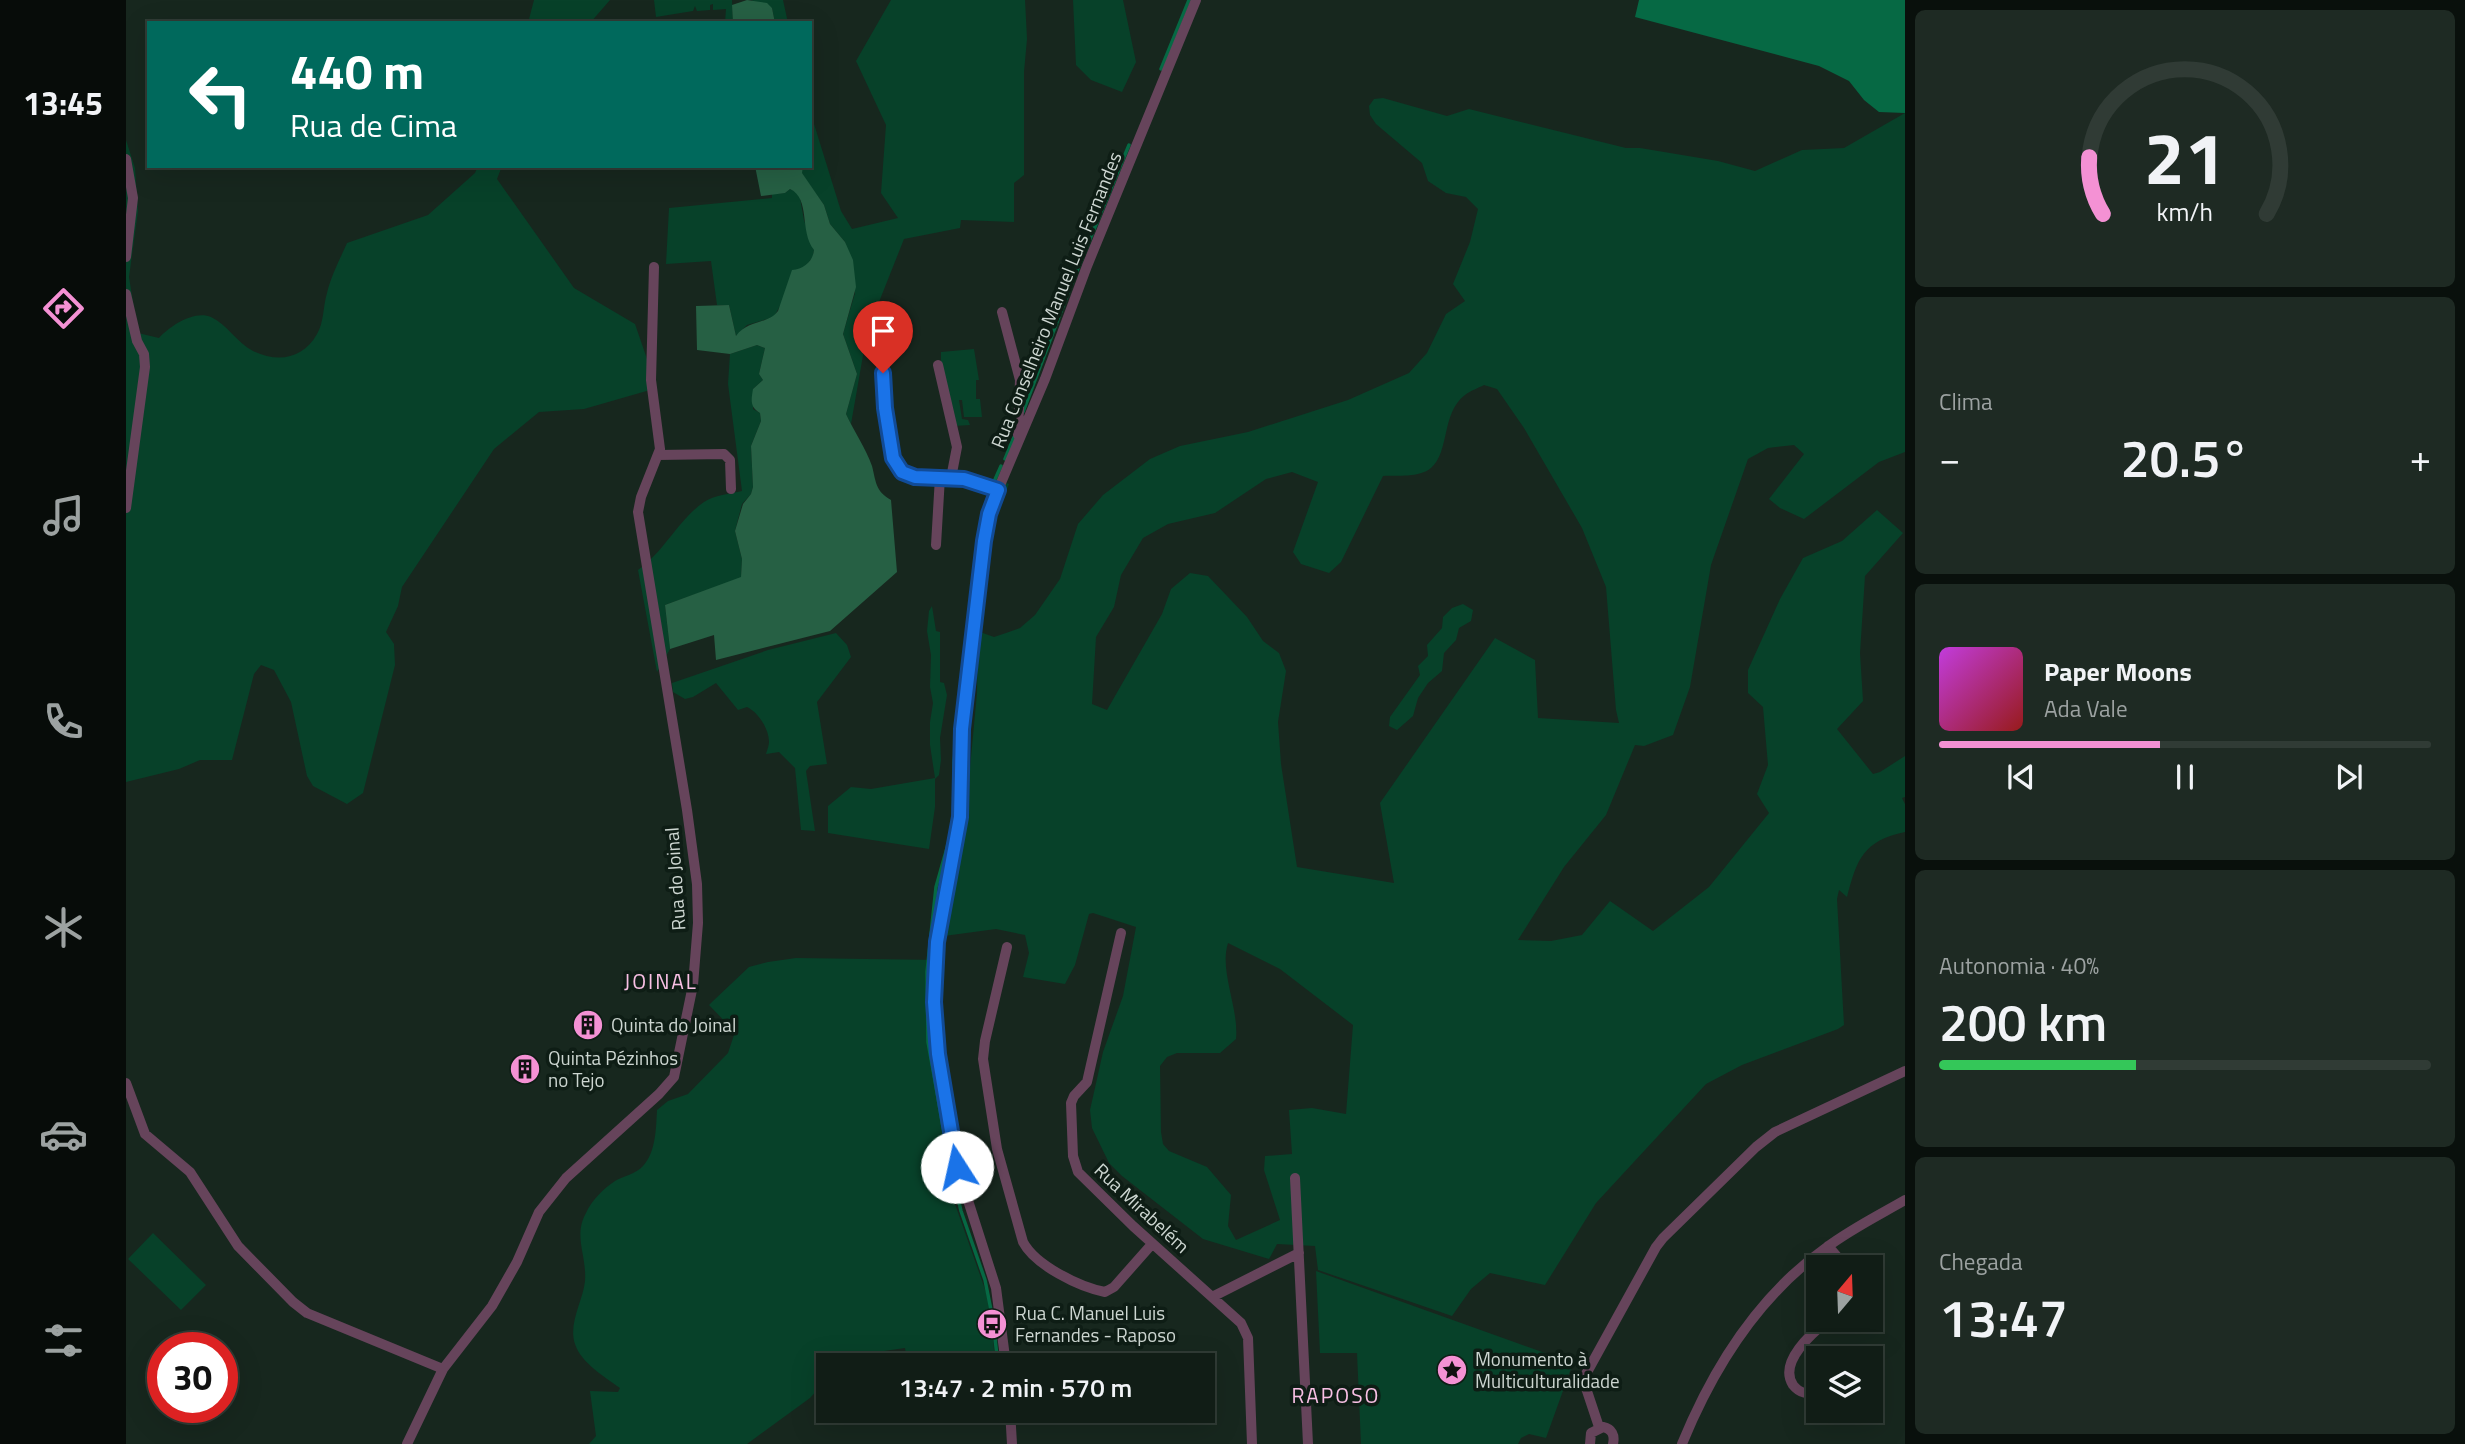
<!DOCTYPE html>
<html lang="pt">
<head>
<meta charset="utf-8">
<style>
	body { margin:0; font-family:"Titillium Web",sans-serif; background:#1e2a23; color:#f1f3f6; height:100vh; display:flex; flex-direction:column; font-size:26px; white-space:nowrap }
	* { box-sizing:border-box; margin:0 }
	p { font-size:23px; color:#9ca2a1 }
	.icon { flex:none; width:38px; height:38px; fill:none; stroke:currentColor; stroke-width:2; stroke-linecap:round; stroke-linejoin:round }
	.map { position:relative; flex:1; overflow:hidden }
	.details { display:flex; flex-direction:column; gap:10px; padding:10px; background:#09100c; width:560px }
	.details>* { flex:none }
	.guide { position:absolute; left:21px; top:21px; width:665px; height:147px; border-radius:0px; box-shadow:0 7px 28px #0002,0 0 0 2px #303b35; background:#00695c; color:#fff; overflow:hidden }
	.needle { width:46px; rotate:19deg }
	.fabs { position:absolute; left:1680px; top:1255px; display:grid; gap:14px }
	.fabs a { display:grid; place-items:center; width:77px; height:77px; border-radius:0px; background:#111d16; box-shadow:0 7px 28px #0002,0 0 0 2px #303b35; font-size:35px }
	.speed { position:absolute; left:21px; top:1332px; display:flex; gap:14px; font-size:35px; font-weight:700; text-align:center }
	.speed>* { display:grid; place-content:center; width:91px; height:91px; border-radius:50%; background:#111d16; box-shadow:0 7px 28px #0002,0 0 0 2px #303b35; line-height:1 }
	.speed .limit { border:10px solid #d22; background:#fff; color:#111 }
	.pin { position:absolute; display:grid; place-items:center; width:60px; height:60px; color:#fff; margin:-72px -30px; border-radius:50% 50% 50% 0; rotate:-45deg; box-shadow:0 0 7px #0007 }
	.pin .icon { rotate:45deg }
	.me { position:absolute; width:77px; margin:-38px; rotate:350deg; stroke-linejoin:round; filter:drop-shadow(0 0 5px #0008) }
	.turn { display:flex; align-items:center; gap:24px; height:147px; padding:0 28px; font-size:32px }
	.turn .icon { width:91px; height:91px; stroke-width:2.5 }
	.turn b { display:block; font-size:49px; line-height:60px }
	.big { font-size:52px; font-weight:600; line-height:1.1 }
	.details .card { flex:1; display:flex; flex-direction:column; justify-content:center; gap:10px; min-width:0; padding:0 24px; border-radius:10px; background:#1e2a23 }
	.details .dial { align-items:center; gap:0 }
	.dial svg { height:182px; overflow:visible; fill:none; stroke:#303b35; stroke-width:7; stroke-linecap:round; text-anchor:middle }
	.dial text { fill:#f1f3f6; stroke:none }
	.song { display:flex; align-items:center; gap:21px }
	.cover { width:84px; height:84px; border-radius:10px; background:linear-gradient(135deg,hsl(290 70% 55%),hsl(0 70% 35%)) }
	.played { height:7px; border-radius:4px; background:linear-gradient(90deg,#f491d4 45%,#303b35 45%) }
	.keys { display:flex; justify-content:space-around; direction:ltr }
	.heat { display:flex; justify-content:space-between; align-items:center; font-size:38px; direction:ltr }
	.charge { height:10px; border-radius:5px; background:linear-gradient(90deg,#34c759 40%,#303b35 0) }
	.trip { position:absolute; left:690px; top:1353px; width:399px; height:70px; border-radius:0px; background:#111d16; box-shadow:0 7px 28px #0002,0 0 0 2px #303b35; font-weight:600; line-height:70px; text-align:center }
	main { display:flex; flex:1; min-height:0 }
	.tabs { display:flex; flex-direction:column; width:126px; justify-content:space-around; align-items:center; background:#070c09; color:#9ca2a1 }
	.tabs .icon { width:49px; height:49px }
	.tabs .selected { color:#f491d4 }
	.tabs b { font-size:32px; color:#f1f3f6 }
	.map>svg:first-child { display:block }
	.green { fill:#074129; fill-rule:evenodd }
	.forest { fill:#266044 }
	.water { fill:#066944 }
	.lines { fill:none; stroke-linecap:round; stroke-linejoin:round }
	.stream { stroke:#066944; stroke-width:3.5 }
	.street { stroke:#66445b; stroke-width:10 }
	.route-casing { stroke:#114b97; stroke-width:18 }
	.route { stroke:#1a73e8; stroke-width:12 }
	.labels { text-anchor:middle; stroke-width:7; stroke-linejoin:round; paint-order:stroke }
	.street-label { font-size:19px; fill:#cdd6d1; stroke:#0e1d15 }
	.poi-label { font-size:19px; fill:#cdd6d1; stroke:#0e1d15; text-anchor:start }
	.neighbourhood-label { font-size:21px; letter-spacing:2px; fill:#f9c0e5; stroke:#0e1d15 }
</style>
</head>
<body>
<main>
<nav class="tabs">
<b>13:45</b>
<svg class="icon selected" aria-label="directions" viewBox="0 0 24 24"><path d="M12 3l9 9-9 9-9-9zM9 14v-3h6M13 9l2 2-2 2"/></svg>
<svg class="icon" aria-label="music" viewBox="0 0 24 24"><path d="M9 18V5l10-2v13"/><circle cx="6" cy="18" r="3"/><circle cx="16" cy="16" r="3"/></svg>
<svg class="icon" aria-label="phone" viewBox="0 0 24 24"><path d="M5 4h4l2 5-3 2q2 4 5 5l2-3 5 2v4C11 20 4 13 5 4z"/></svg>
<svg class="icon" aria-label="climate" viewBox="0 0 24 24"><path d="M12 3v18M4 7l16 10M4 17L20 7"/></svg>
<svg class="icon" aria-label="car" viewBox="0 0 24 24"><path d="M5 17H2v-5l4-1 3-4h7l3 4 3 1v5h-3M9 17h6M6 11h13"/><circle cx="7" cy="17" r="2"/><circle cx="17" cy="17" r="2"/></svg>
<svg class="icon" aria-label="filters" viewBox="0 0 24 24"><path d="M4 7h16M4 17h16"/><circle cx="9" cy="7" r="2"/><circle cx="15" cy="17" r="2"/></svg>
</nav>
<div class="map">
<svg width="1779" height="1444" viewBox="0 0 1779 1444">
	<rect width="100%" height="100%" fill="#17271e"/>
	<!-- green -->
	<path class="green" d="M 408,0 L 484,0 L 464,23 L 402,23 Z
		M 528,0 L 606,0 L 607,23 L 599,23 L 600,9 L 587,10 L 587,4 L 584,5 L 584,10 L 571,11 L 569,6 L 567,11 L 530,17 Z
		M 625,0 L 657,0 L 662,23 L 649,23 L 646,8 Z
		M 765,0 L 899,0 L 901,39 L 898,72 L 898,175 L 888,183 L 888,222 L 835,220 L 834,228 L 778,239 L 753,302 L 739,344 L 725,424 L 720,414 L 731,374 L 717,334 L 729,293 L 719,242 L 704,224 L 698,205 L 675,173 L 677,166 L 684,166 L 684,111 L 715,211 L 726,229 L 772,218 L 755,193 L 760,125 L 730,61 Z
		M 947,0 L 997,0 L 1010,62 L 996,92 L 965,80 L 950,65 Z
		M 1257,98 L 1321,116 L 1343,109 L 1500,148 L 1514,148 L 1592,161 L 1629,171 L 1676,150 L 1718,148 L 1779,113 L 1779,452 L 1753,462 L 1678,519 L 1654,508 L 1643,499 L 1678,454 L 1668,445 L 1642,448 L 1622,459 L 1585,565 L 1564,687 L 1547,735 L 1518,746 L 1509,745 L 1480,815 L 1438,867 L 1392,940 L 1425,941 L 1456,935 L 1484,901 L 1527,931 L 1583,887 L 1643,813 L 1631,794 L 1642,765 L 1637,707 L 1622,693 L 1622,670 L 1654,599 L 1677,558 L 1716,541 L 1751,510 L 1777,533 L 1739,576 L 1734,653 L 1737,701 L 1711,729 L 1747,774 L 1754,772 L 1779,756 L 1779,797 L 1776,798 L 1779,804 L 1779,832 C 1737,841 1731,859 1721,897 L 1713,890 L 1711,899 L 1718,1025 L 1712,1029 L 1616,1065 L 1580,1084 L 1470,1203 L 1419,1285 L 1364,1273 L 1345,1289 L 1326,1316 L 1192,1270 L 1189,1246 L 1151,1244 L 1143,1259 L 1077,1239 L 996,1176 L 983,1163 L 966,1128 L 964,1110 L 977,1052 L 997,996 L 1010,927 L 967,913 L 963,914 L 949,965 L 939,984 L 897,977 L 903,953 L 899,935 L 870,929 L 818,936 L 838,832 L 851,693 L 852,630 L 866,524 L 880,483 L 883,484 L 867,525 L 854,632 L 868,637 L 880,633 L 894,628 L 909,615 L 934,579 L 952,524 L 977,495 L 1024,459 L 1054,446 L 1122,432 L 1222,400 L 1283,373 L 1301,353 L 1320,314 L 1339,301 L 1327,284 L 1344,242 L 1352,209 L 1340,197 L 1320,193 L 1302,181 L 1296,163 L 1250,124 L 1244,115 L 1243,106 L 1248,99 ZM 1358,385 L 1371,389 L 1398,428 L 1456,528 L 1480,587 L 1490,710 L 1493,723 L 1412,718 L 1409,660 L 1369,638 L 1254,803 L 1268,883 L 1171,867 L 1155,764 L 1152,722 L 1160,671 L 1153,653 L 1137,641 L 1121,617 L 1082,576 L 1064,573 L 1045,589 L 1036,614 L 981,710 L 966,704 L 970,637 L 988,607 L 995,575 L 1017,538 L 1042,524 L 1089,513 L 1140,479 L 1166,472 L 1192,482 L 1167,552 L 1175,564 L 1203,573 L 1215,562 L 1257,476 C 1272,475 1293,478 1305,468 C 1324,452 1315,413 1339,395 C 1344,391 1352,388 1358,385 ZM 1102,943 L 1154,969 L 1227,1025 L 1220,1114 L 1186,1108 L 1163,1110 L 1166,1154 L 1139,1156 L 1138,1170 L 1154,1220 L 1110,1240 L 1102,1226 L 1105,1195 L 1081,1167 L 1043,1151 L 1037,1144 L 1035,1132 L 1034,1066 L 1041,1057 L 1051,1053 L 1094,1053 L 1110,1039 C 1113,1007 1093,971 1102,943 Z
		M 0,140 L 9,168 L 12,211 L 3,277 L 12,333 L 33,338 C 44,326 68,310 85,317 C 101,324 111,343 127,351 C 152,363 177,359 191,334 C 198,323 197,306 201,293 C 205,276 214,259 221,243 L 302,215 L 349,173 L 352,166 L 376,166 L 371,179 L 448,288 L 509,324 L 531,388 L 458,409 L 413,412 L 368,449 L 276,587 L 272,606 L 260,632 L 268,644 L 269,665 L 237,793 L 221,804 L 187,786 L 181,776 L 165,702 L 148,670 L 135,665 L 128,674 L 106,760 L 74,760 L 53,769 L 0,782 Z
		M 664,189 L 670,192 L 674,198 L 678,220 L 688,250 L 687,257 L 679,267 L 673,270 L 648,317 L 621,325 L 610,336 L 603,305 L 591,305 L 585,261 L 540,264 L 543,208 L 646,198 L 646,194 L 659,193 Z
		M 631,345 L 639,348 L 633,374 L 637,380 L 627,389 L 627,409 L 634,413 L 635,421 L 625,446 L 627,487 L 625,494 L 616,504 L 609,531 L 616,559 L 615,578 L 539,605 L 544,649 L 531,672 L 512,570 C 538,552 552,520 578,502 C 588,495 604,494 616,491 L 602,384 L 604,354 Z
		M 848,349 L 853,380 L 850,380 L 850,399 L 854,399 L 856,417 L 838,417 L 836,400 L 833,400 L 836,419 L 842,420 L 844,425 L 828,426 L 815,365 L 815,352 Z
		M 1337,604 L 1347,610 L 1345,621 L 1333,628 L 1330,640 L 1318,653 L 1316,671 L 1302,683 L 1292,698 L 1287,716 L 1271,730 L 1263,726 L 1264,717 L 1294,675 L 1292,666 L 1302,656 L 1301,645 L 1316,628 L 1317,617 L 1326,608 Z
		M 806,606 L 810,631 L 814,632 L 814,682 L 818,683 L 821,695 L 814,738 L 815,760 L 813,775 L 809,779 L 809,807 L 803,849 L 702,833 L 702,806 L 725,787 L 745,789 L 809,778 L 804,745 L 804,722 L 807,703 L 804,687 L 805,655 L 801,631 L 803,611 Z
		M 710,633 L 721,645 L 725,657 L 691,702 L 701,764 L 684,766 L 680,771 L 689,831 L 675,830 L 669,768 L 653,752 L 640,754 C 641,750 643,746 643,742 C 643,729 632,712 621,707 L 612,710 L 590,683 L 567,697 L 559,699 L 547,692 L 546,683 L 642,650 Z
		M 670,958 L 814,960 L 801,1017 L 801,1041 L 829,1204 L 860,1292 L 866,1321 L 869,1365 L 782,1365 L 779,1348 L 737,1354 L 717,1365 L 702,1365 L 702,1378 L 684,1398 L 621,1444 L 463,1444 L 470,1436 L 464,1391 L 492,1392 L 494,1388 C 479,1377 455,1363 449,1344 C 442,1323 457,1301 459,1281 C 461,1256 447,1236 460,1213 C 465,1201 478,1188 489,1181 C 497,1176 510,1174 517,1166 C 530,1152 530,1128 531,1110 L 542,1101 L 562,1094 L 602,1053 L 609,1032 L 583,1005 L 587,1001 L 623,967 L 642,962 Z
		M 27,1233 L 80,1285 L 55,1310 L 2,1259 Z
		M 1190,1271 L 1447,1363 L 1420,1438 L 1403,1434 L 1395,1438 L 1392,1444 L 1235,1444 L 1231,1353 L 1194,1353 Z"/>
	<!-- forest -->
	<path class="forest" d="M 621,0 L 641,3 L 646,8 L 649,23 L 607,23 L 606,5 Z
		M 629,166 L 677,166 L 676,173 L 698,205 L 704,224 L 719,242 L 727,260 L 730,287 L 717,334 L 731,374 L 720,414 C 728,431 740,449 746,466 C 750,481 749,491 765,500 L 771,572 L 704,631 L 590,660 L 588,635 L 544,649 L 539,605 L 615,577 L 616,559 L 609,531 L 617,504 L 625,494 L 627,487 L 625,446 L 635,421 L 634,413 C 624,407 625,401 627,389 L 637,380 L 633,374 L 639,348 L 631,345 L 604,354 L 571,350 L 570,306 L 603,305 L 610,336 C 621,320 643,324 652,311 L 666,270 C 678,269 687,261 688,250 C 673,231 685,199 664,189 L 659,193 L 635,196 Z"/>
	<!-- water -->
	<path class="water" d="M 1513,0 L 1779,0 L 1779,113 L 1753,112 L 1738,100 L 1723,81 L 1693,66 L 1509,17 Z"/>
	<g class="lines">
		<!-- stream -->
		<path class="stream" d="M 1035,69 L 1063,0
			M 897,412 L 945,285 L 1003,145
			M 879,459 L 888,437
			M 867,484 L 875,466
			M 841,632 L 828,763 L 828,823 L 810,887 L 801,972 L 802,1042 L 822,1155 L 835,1211 L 859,1280 L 867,1320 L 872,1365"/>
		<!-- street -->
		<path class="street" d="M 0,159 L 7,198 L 0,257
			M 0,294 L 11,341 L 18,354 L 19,367 L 0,508
			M 876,312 L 894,380 L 892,435
			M 812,365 L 831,447 L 825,478
			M 757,373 L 759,408 L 767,458 L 776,472 L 789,477 L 838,479 L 872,490
			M 532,455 L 598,454 L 604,460 L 605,489
			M 810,545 L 814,477
			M 995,933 L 961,1082 L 948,1096 L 945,1103 L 947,1156 L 952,1172 L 1007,1226 L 1115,1323 L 1122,1338 L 1126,1444
			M 881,947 L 859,1041 L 857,1059 L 871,1149 L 897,1242 C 909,1265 953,1287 979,1292 L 988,1287 L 1026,1244
			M 0,1083 L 19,1134 L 64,1172 L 112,1246 L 167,1302 L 181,1313 L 317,1369
			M 1169,1178 L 1182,1444
			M 1702,1246 L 1720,1267
			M 1086,1297 L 1173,1253
			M 1716,1358 L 1718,1353
			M 880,1365 L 870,1288 L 831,1166 L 812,1053 L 808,1002 L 811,942 L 834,817 L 836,729 L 858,541 L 863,514 L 872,490 L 919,379 L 961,266 L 1070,0
			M 1692,1393 C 1682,1394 1674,1394 1667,1385 C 1652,1362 1686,1333 1702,1320
			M 884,1410 L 886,1444
			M 1473,1427 L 1459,1385 L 1460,1374 L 1530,1247 L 1537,1238 L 1630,1147 L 1649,1132 L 1779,1071
			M 281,1444 L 317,1369 L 366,1306 L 391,1262 L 413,1212 L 440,1178 L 533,1094 L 548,1077 L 567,985 L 572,923 L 571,884 L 561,810 L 512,512 L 515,497 L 534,449 L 525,380 L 528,267
			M 1464,1444 L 1465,1433 L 1477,1427 C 1486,1429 1489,1435 1487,1444
			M 1556,1444 C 1587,1368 1633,1295 1701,1247 C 1725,1229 1753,1215 1779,1200"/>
	</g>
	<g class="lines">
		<!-- route casing -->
		<g class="route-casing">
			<path id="route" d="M 757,373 L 759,408 L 767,458 L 776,472 L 789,477 L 838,479 L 872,490 L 863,514 L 858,541 L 836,729 L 834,817 L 811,942 L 808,1002 L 812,1054 L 831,1167"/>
		</g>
		<!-- route -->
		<use href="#route" class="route"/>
	</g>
	<!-- icons -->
	<defs>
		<g id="building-disc" transform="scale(1.575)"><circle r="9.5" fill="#f491d4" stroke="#0e1d15"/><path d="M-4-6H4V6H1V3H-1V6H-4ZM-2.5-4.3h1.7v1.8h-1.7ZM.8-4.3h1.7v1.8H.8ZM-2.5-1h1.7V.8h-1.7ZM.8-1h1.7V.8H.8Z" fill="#111"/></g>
		<g id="bus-disc" transform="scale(1.575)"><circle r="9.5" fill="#f491d4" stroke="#0e1d15"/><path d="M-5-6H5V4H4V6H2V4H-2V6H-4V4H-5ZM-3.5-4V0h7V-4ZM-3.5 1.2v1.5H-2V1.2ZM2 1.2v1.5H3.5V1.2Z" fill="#111"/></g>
		<g id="sight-disc" transform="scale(1.575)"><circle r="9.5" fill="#f491d4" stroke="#0e1d15"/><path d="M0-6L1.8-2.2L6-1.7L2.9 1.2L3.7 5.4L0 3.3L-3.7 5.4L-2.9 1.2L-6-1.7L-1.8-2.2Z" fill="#111"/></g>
	</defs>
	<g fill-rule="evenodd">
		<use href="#building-disc" x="462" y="1025"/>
		<use href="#building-disc" x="399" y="1069"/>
		<use href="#bus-disc" x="866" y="1324"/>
		<use href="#sight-disc" x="1326" y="1370"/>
	</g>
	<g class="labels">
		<!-- street labels -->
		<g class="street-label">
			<text transform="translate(930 300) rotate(-68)" y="7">Rua Conselheiro Manuel Luis Fernandes</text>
			<text transform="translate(549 879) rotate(-94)" y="7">Rua do Joinal</text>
			<text transform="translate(1016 1208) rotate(43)" y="7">Rua Mirabelém</text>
		</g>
		<!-- poi labels -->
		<g class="poi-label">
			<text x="485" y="1032">Quinta do Joinal</text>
			<text x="422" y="1065">Quinta Pézinhos<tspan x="422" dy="22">no Tejo</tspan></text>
			<text x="889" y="1320">Rua C. Manuel Luis<tspan x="889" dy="22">Fernandes - Raposo</tspan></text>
			<text x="1349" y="1366">Monumento à<tspan x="1349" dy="22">Multiculturalidade</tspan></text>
		</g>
		<!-- neighbourhood labels -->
		<g class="neighbourhood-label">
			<text x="535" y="989">JOINAL</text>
			<text x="1210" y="1403">RAPOSO</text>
		</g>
	</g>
</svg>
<div class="fabs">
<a><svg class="needle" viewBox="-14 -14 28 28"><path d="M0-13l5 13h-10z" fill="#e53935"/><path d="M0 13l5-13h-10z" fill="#9ca2a1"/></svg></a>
<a><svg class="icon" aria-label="layers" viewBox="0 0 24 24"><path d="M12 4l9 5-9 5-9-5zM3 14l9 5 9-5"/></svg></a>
</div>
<div class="speed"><div class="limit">30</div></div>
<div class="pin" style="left:757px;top:373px;background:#d93025"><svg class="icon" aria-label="arrive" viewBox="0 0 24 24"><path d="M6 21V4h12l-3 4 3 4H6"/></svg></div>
<svg class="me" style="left:831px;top:1167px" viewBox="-20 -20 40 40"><circle r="19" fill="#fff"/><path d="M0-13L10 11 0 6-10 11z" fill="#1a73e8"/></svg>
<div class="trip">13:47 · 2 min · 570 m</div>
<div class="guide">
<div class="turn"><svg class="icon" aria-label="left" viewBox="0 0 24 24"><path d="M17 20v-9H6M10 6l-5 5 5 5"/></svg><div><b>440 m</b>Rua de Cima</div></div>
</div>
</div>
<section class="details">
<div class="card dial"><svg viewBox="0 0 100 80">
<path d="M14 69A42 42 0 1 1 86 69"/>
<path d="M14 69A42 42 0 0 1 8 44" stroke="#f491d4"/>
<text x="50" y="56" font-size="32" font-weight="700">21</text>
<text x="50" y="72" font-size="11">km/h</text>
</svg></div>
<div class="card"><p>Clima</p>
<div class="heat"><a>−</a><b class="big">20.5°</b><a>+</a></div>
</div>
<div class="card">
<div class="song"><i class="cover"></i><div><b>Paper Moons</b><p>Ada Vale</p></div></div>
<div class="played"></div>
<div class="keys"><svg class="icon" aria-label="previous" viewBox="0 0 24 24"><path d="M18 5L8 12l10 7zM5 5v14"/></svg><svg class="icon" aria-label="pause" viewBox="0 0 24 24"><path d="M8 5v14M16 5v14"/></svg><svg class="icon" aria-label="next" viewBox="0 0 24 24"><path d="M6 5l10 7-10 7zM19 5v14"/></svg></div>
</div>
<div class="card"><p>Autonomia · 40%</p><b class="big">200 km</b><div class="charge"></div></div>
<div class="card"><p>Chegada</p><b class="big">13:47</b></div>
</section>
</main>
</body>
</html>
